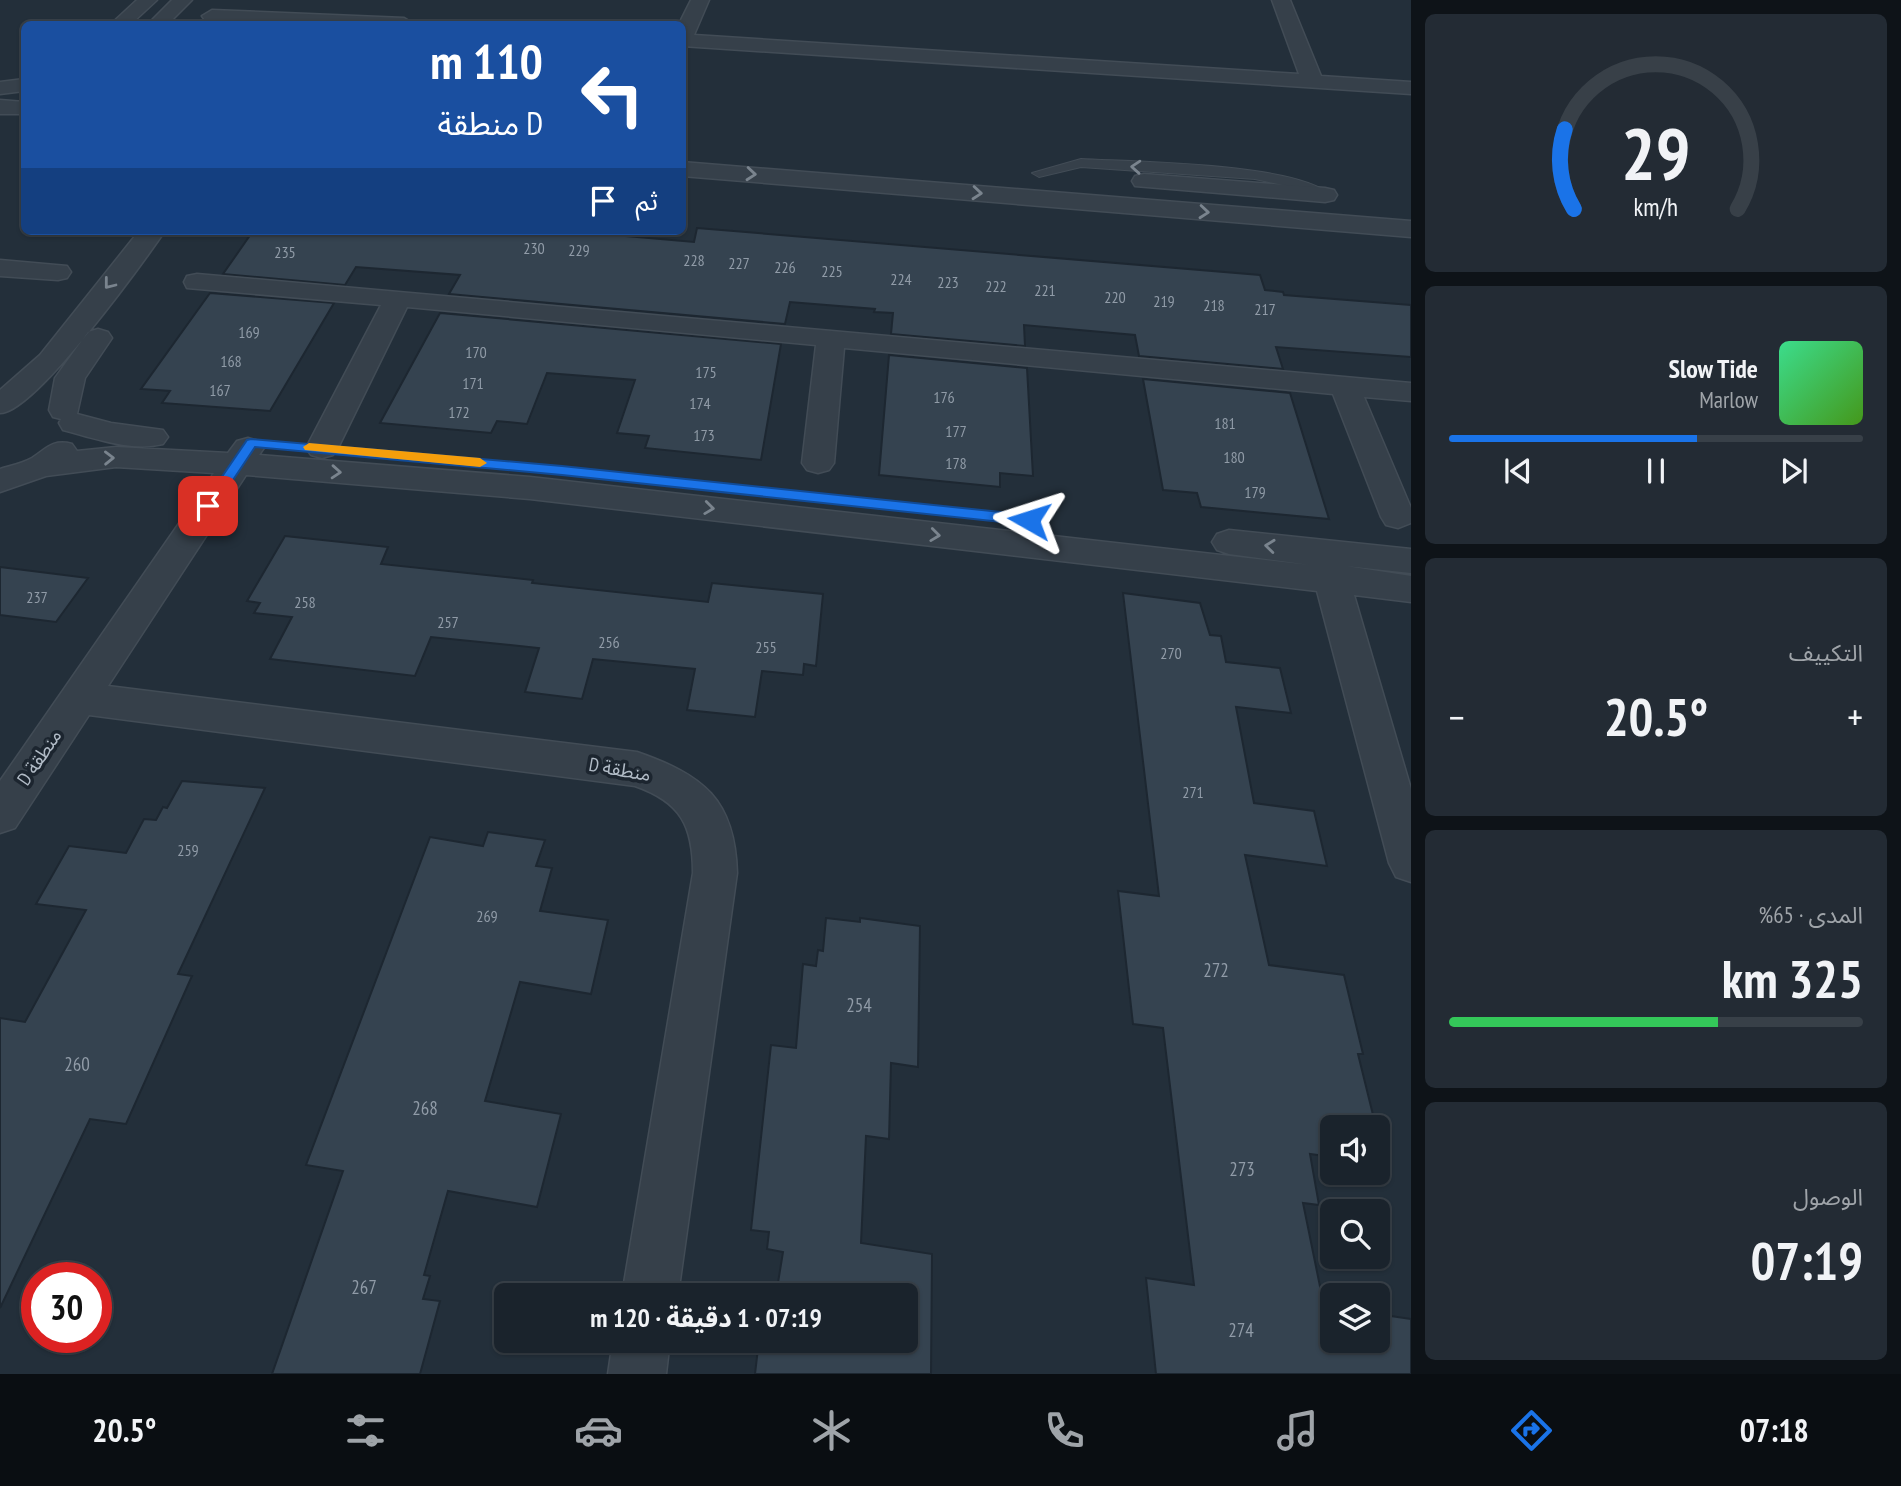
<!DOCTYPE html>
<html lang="ar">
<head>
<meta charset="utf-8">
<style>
	body { margin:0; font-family:"PT Sans Narrow","Noto Sans Arabic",sans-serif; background:#232b34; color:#f1f3f6; direction:rtl; height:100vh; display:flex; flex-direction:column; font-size:26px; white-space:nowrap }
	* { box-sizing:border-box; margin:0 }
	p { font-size:23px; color:#9fa4a9 }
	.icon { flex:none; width:38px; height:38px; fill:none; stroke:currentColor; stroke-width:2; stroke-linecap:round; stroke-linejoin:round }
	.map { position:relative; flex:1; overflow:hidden; direction:ltr }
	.panel { display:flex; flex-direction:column; gap:14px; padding:14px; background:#0e1318; width:490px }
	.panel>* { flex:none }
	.guide { position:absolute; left:21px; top:21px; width:665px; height:214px; border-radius:10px; box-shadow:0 2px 5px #0004,0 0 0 2px #384048; direction:rtl; background:#1a4fa0; color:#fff; overflow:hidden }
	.controls { position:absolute; left:1320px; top:1115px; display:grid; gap:14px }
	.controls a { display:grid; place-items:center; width:70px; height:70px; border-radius:10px; background:#1a232c; box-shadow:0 2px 5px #0004,0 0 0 2px #384048; font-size:35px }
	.speed { position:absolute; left:21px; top:1262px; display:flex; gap:14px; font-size:35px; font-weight:700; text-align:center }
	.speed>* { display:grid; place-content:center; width:91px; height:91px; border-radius:50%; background:#1a232c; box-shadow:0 2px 5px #0004,0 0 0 2px #384048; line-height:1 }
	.speed .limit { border:10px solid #d22; background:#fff; color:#111 }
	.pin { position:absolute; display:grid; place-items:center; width:60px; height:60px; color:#fff; margin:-30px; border-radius:14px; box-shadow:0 4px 10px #0006 }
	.me { position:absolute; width:77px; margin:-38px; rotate:276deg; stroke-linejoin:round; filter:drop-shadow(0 0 5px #0008) }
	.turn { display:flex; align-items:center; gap:24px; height:147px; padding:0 28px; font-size:32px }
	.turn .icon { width:91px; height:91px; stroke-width:2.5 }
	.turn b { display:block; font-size:49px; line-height:60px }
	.then { display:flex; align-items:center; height:66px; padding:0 28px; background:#0003; gap:14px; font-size:26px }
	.big { font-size:52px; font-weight:700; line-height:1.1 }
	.panel .tile { flex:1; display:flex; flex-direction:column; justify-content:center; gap:10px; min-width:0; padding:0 24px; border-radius:10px; background:#232b34 }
	.panel .dial { align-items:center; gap:0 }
	.dial svg { height:182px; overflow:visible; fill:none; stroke:#384048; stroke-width:7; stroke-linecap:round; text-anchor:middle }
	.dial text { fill:#f1f3f6; stroke:none }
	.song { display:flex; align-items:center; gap:21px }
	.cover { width:84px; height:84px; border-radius:10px; background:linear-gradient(135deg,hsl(150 70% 55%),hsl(100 70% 35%)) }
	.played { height:7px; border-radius:4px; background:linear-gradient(90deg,#1a73e8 60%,#384048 60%) }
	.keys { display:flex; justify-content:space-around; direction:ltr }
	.heat { display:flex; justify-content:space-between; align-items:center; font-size:38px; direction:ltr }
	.charge { height:10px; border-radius:5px; background:linear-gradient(90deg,#34c759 65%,#384048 0) }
	.trip { position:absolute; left:494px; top:1283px; width:424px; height:70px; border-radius:10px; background:#1a232c; box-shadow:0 2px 5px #0004,0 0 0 2px #384048; font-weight:700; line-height:70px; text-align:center; direction:rtl }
	.menu { display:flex; height:112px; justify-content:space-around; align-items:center; background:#0a0e12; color:#9fa4a9 }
	.menu .icon { width:49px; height:49px }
	.menu .current { color:#1a73e8 }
	.menu b { font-size:32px; color:#f1f3f6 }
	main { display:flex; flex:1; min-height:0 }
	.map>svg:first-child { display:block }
	.building { fill:#354350; stroke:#1d2731; stroke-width:2 }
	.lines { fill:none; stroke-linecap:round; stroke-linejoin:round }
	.service-casing { stroke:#424c56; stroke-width:2 }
	.minor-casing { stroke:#424c56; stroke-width:3 }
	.tertiary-casing { stroke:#424c56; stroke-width:3 }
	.service { fill:#36404a; fill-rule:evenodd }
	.minor { fill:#36404a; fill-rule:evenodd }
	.tertiary { fill:#36404a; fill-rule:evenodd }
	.oneway { stroke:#7a848e }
	.route { fill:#1a73e8; stroke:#114b97; stroke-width:2 }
	.slow { fill:#f59e0b }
	.labels { text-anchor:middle; stroke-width:7; stroke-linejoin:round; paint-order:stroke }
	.number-label { font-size:16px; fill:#909ba7 }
	.street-label { font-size:19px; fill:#b1bbc6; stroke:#1c252f }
	.near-number-label { font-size:19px; fill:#909ba7 }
</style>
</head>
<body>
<main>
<section class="panel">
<div class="tile dial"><svg viewBox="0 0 100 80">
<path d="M14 69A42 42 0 1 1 86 69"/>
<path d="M14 69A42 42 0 0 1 10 34" stroke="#1a73e8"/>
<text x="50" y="56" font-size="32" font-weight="700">29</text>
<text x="50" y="72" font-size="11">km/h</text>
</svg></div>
<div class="tile">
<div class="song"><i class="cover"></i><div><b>Slow Tide</b><p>Marlow</p></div></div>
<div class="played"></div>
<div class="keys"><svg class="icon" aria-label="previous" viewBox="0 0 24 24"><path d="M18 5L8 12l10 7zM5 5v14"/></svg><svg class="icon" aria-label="pause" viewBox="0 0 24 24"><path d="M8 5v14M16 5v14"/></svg><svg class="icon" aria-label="next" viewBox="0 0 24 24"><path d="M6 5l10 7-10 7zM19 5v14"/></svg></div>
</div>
<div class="tile"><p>التكييف</p>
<div class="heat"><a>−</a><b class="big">20.5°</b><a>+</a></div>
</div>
<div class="tile"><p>المدى · 65%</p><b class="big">325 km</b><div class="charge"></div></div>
<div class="tile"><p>الوصول</p><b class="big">07:19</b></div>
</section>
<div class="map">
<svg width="1411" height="1374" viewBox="0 0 1411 1374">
	<rect width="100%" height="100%" fill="#232f3a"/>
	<!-- building -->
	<path class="building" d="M 697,228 L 1260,275 L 1265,290 L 1283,292 L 1284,295 L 1411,305 L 1411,357 L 1276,347 L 1283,369 L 1139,356 L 1135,335 L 1024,325 L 1025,346 L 891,334 L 893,313 L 874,312 L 875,309 L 790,302 L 785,324 L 449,294 L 460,275 L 356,267 L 345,285 L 223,274 L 253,231 L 568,231 L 694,242 Z
		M 210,293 L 334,303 L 270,411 L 162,403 L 170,391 L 141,389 Z
		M 440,313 L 781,344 L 761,460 L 645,448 L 649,436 L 617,433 L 635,380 L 547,373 L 527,424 L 497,421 L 491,433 L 380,423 Z
		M 889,355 L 1027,368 L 1033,476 L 1000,473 L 1000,487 L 879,475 Z
		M 1143,379 L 1290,393 L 1329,519 L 1201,507 L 1197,493 L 1163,490 Z
		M 285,536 L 388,547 L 381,564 L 533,580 L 532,583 L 708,602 L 712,583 L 823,594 L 816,666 L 804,664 L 803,675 L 762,671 L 755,717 L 687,710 L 695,669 L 593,659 L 582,699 L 525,692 L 539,648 L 431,637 L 415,676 L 270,659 L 292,617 L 254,613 L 260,603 L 247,601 Z
		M 0,567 L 88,578 L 56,622 L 0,615 Z
		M 1123,593 L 1200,603 L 1210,635 L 1221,636 L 1226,662 L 1280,668 L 1291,713 L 1236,707 L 1254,803 L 1314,811 L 1327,866 L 1245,855 L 1269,965 L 1344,975 L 1363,1054 L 1358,1054 L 1376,1127 L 1332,1127 L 1332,1157 L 1310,1154 L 1319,1205 L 1303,1203 L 1324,1306 L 1332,1307 L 1332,1340 L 1377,1340 L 1377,1314 L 1411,1319 L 1411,1374 L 1156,1374 L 1146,1278 L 1194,1285 L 1163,1028 L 1133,1024 L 1118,891 L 1159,896 Z
		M 182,781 L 265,788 L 178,974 L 192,976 L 126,1124 L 90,1119 L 0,1308 L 0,1018 L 25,1022 L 86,910 L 36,904 L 69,846 L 126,853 L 144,819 L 156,820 L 163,807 L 167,808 Z
		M 488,832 L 545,840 L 536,866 L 552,868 L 540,911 L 608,920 L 591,994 L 520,982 L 485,1101 L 561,1114 L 537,1207 L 448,1191 L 424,1275 L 430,1276 L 423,1299 L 440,1301 L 420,1374 L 272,1374 L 343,1171 L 306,1165 L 430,837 L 483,846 Z
		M 826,918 L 860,922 L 860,918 L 920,926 L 918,1067 L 891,1063 L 889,1139 L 866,1136 L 861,1243 L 932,1254 L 931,1374 L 755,1374 L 759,1340 L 905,1340 L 905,1295 L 776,1295 L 783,1252 L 767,1249 L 769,1232 L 751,1230 L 771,1045 L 796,1048 L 803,964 L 816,966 L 818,950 L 823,951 Z"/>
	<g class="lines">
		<!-- service casing -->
		<g class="service-casing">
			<path id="service" d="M 1081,159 C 1131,162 1298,163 1330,195 L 1323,199 L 1292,187 L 1255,179 L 1081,167 L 1039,177 L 1032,173 Z"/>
		</g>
		<!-- minor casing -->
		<g class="minor-casing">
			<path id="minor" d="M 137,0 L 157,0 L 131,24 L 111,24 Z
				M 172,0 L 192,0 L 168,24 L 148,24 Z
				M 691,0 L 709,0 L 694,35 L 1299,74 L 1272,0 L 1290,0 L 1321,76 L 1411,82 L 1411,94 L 682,46 L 682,24 L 679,24 Z
				M 212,10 L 404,18 L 414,24 L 276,24 L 205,20 L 202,16 Z
				M 24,79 L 24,91 L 0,94 L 0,82 Z
				M 139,231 L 165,231 C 142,264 34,414 0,413 L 0,390 L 40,355 Z
				M 0,260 L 67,266 L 71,272 L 67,278 L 58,280 L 0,276 Z
				M 197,274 L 1411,383 L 1411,401 L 1364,397 L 1411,508 L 1411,523 L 1398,528 L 1386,525 L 1381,517 L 1333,394 L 844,348 L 834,463 L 829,470 L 818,473 L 807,470 L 802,463 L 816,345 L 407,307 L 338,448 L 333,455 L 322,458 L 311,455 L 306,448 L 381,305 L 187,288 L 184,282 L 187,276 Z
				M 98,329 L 108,332 L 112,338 L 85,378 L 77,414 L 111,423 L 163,430 L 168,437 L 163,444 C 131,452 94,438 63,430 L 59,423 L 61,419 L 53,417 L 49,410 L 55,378 L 88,332 Z
				M 248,438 L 259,441 L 264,448 L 259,455 L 530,477 L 1310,565 L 1229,554 L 1217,550 L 1212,542 L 1217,534 L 1229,530 L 1411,549 L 1411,573 L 1346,566 L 1411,576 L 1411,602 L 1354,595 L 1411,789 L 1411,882 L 1396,877 L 1389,863 L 1317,591 L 530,499 L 246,475 L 108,686 L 637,752 C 703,775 735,799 737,873 L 678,1295 L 622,1295 L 693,873 C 693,826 681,802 635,786 L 89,715 L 15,828 L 0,833 L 0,781 L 214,473 L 116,467 L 46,476 L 0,492 L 0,469 C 10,466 23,463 32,458 C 47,448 53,439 72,444 L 77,451 L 116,447 L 228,453 L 237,441 Z
				M 613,1340 L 670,1340 L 666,1374 L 608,1374 Z"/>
		</g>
		<!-- tertiary casing -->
		<g class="tertiary-casing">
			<path id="tertiary" d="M 0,100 L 24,102 L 24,114 L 0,114 Z
				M 682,162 L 1411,221 L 1411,237 L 682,176 Z
				M 1144,174 L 1325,188 L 1334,190 L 1337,195 L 1334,200 L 1325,202 L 1135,186 L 1132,181 L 1135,176 Z"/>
		</g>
		<!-- service -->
		<use href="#service" class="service"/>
		<!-- minor -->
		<use href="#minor" class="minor"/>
		<!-- tertiary -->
		<use href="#tertiary" class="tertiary"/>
	</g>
	<!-- one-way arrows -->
	<defs><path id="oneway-chevron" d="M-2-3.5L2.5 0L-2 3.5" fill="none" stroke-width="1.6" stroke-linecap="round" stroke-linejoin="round" transform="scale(1.75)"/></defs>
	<g class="oneway">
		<use href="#oneway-chevron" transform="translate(1136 167) rotate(-176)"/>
		<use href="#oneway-chevron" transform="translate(751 174) rotate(5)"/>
		<use href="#oneway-chevron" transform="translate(977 193) rotate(5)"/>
		<use href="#oneway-chevron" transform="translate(1204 212) rotate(5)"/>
		<use href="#oneway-chevron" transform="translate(109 284) rotate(128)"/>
		<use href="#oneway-chevron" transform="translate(109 458) rotate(-1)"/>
		<use href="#oneway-chevron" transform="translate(336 472) rotate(4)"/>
		<use href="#oneway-chevron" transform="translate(709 508) rotate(7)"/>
		<use href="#oneway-chevron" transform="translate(935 535) rotate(7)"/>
		<use href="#oneway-chevron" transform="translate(1270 546) rotate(-174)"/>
	</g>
	<!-- route -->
	<path class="route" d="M 251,439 L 562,466 L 1029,515 L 1036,520 L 1029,525 L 562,475 L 255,447 L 213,510 L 204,510 L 204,503 L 247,440 Z"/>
	<!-- slow -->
	<path class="slow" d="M 309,443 L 480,458 L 487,463 L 480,467 L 305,450 L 303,447 Z"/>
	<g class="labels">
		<!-- number labels -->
		<g class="number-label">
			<text x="534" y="254">230</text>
			<text x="579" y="256">229</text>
			<text x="285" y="258">235</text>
			<text x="694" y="266">228</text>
			<text x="739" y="269">227</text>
			<text x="785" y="273">226</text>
			<text x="832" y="277">225</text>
			<text x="901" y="285">224</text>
			<text x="948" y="288">223</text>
			<text x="996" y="292">222</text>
			<text x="1045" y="296">221</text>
			<text x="1115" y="303">220</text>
			<text x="1164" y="307">219</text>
			<text x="1214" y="311">218</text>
			<text x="1265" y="315">217</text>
			<text x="249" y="338">169</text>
			<text x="476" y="358">170</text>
			<text x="231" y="367">168</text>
			<text x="706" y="378">175</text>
			<text x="473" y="389">171</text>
			<text x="220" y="396">167</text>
			<text x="944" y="403">176</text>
			<text x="700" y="409">174</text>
			<text x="459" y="418">172</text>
			<text x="1225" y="429">181</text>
			<text x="956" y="437">177</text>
			<text x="704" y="441">173</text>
			<text x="1234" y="463">180</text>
			<text x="956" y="469">178</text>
			<text x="1255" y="498">179</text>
			<text x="37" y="603">237</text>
			<text x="305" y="608">258</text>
			<text x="448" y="628">257</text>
			<text x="609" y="648">256</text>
			<text x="766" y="653">255</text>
			<text x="1171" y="659">270</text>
			<text x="1193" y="798">271</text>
			<text x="188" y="856">259</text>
			<text x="487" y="922">269</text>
		</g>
		<!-- street labels -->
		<g class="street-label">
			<text transform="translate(39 757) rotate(-56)" y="7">D منطقة</text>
			<text transform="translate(620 769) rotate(10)" y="7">D منطقة</text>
		</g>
		<!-- near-number labels -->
		<g class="near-number-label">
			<text x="1216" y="977">272</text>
			<text x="859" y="1012">254</text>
			<text x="77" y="1071">260</text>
			<text x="425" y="1115">268</text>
			<text x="1242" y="1176">273</text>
			<text x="364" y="1294">267</text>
			<text x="1241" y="1337">274</text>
		</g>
	</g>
</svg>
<div class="controls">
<a><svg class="icon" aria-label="sound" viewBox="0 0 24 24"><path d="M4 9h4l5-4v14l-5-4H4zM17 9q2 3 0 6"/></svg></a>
<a><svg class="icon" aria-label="search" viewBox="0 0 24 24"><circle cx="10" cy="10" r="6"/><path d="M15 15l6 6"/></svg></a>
<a><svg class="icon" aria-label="layers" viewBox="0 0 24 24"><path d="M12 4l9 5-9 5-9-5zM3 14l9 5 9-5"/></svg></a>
</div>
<div class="speed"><div class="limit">30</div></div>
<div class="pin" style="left:208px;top:506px;background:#d93025"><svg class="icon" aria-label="arrive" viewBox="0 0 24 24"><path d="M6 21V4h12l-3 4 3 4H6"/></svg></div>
<svg class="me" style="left:1029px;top:520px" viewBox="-20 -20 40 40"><path d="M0-17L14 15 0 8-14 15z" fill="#1a73e8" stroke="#fff" stroke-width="4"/></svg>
<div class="trip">07:19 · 1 دقيقة · 120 m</div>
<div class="guide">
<div class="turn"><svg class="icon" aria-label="left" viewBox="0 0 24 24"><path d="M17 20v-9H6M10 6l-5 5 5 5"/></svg><div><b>110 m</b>D منطقة</div></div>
<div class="then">ثم<svg class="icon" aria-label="arrive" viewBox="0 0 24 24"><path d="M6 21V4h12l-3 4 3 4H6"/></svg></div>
</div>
</div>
</main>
<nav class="menu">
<b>07:18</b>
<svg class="icon current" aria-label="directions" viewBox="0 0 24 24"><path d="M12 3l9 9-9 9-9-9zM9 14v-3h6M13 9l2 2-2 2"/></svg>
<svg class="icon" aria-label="music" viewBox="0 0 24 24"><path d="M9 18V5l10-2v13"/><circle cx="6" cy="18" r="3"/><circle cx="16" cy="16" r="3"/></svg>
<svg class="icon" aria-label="phone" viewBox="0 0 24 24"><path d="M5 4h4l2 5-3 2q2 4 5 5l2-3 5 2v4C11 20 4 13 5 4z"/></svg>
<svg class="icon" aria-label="climate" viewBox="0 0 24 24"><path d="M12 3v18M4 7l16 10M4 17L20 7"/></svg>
<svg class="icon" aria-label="car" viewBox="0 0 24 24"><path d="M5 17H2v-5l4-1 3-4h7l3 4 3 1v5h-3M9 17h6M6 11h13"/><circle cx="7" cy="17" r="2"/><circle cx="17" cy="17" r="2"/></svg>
<svg class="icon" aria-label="filters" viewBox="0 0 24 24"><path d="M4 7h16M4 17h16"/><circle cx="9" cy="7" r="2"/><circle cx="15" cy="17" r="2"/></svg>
<b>20.5°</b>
</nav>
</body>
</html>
